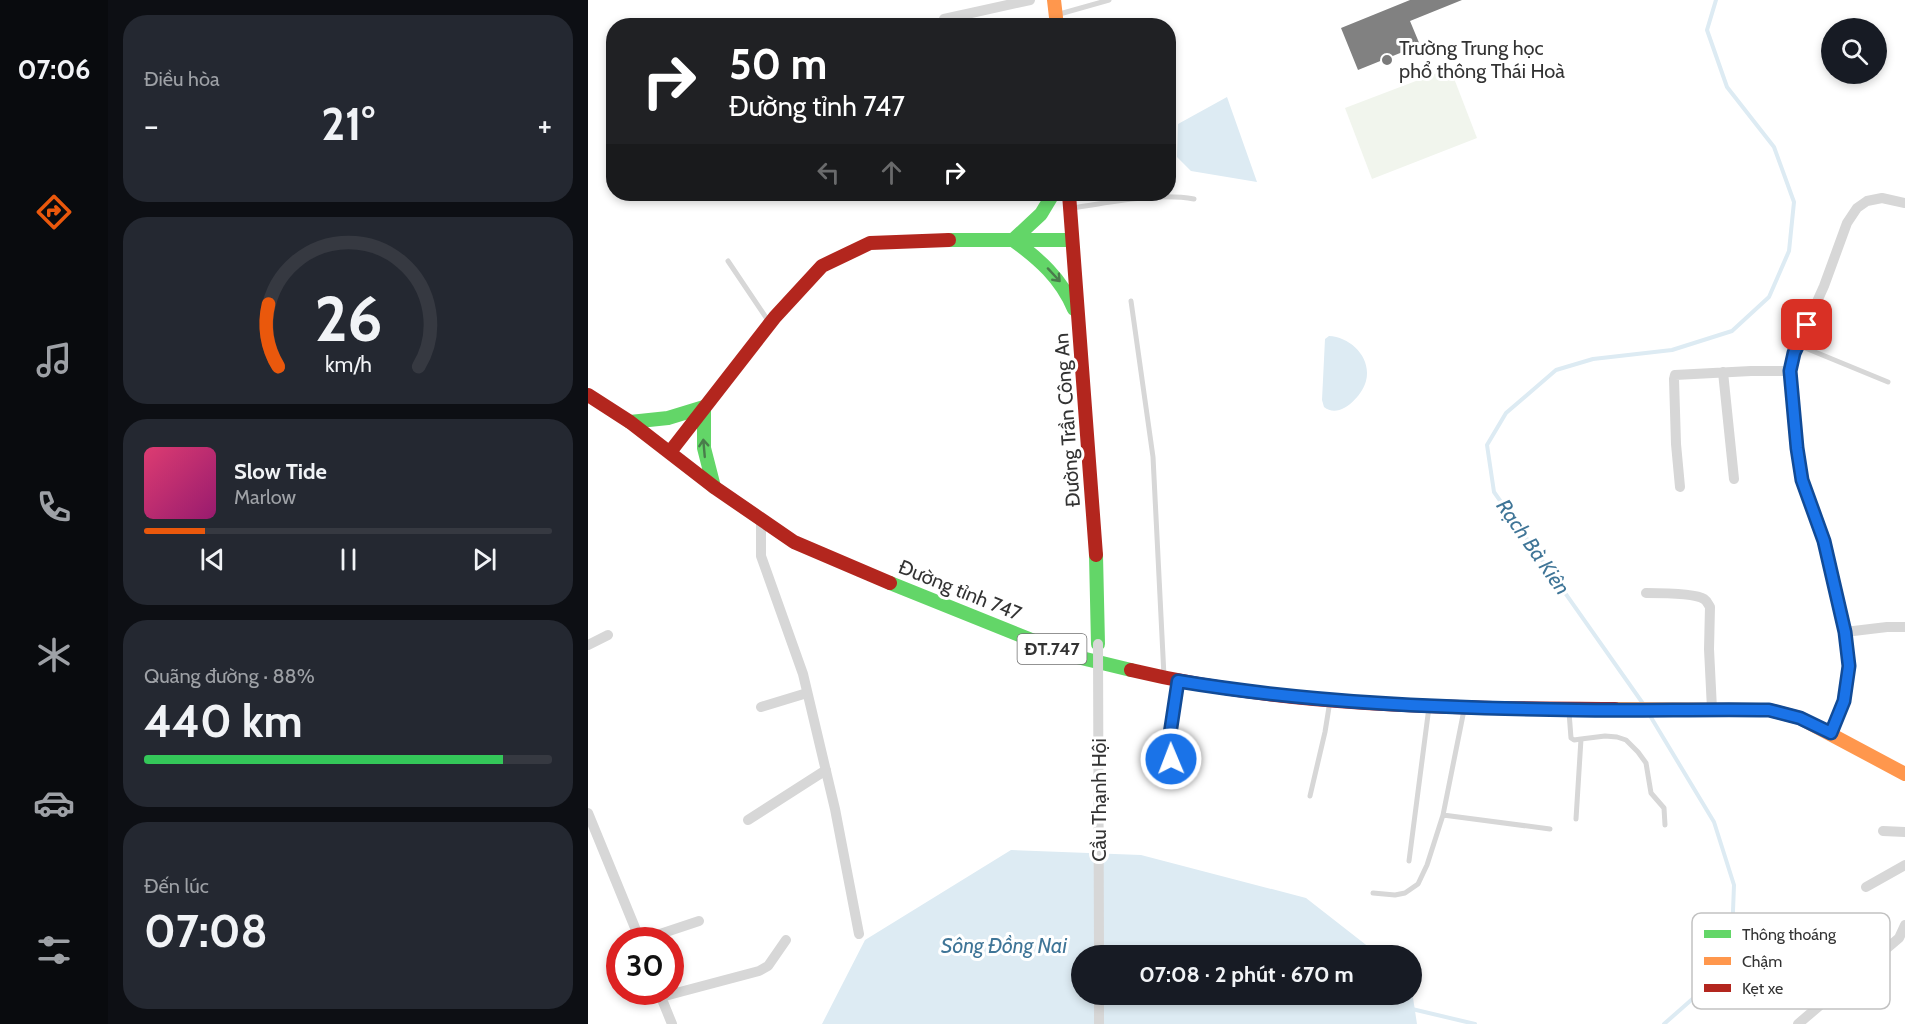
<!DOCTYPE html>
<html lang="vi">
<head>
<meta charset="utf-8">
<style>
	body { margin:0; font-family:Cabin,sans-serif; background:#242831; color:#f1f3f6; height:100vh; display:flex; flex-direction:column; font-size:22px; white-space:nowrap }
	* { box-sizing:border-box; margin:0 }
	p { font-size:20px; color:#9ea1a6 }
	.icon { flex:none; width:33px; height:33px; fill:none; stroke:currentColor; stroke-width:2; stroke-linecap:round; stroke-linejoin:round }
	.map { position:relative; flex:1; overflow:hidden }
	.panel { display:flex; flex-direction:column; gap:15px; padding:15px; background:#0d0f14; width:480px }
	.panel>* { flex:none }
	.guide { position:absolute; left:18px; top:18px; width:570px; height:183px; border-radius:24px; box-shadow:0 3px 9px #0003; background:#202124; color:#fff; overflow:hidden }
	.buttons { position:absolute; left:1233px; top:18px; display:grid; gap:12px }
	.buttons a { display:grid; place-items:center; width:66px; height:66px; border-radius:50%; background:#171b24; box-shadow:0 3px 9px #0003; font-size:30px }
	.speed { position:absolute; left:18px; top:927px; display:flex; gap:12px; font-size:30px; font-weight:700; text-align:center }
	.speed>* { display:grid; place-content:center; width:78px; height:78px; border-radius:50%; background:#171b24; box-shadow:0 3px 9px #0003; line-height:1 }
	.speed .limit { border:9px solid #d22; background:#fff; color:#111 }
	.pin { position:absolute; display:grid; place-items:center; width:51px; height:51px; color:#fff; margin:-26px; border-radius:12px; box-shadow:0 3px 9px #0006 }
	.me { position:absolute; width:66px; margin:-33px; rotate:359deg; stroke-linejoin:round; filter:drop-shadow(0 0 4px #0008) }
	.turn { display:flex; align-items:center; gap:21px; height:126px; padding:0 24px; font-size:27px }
	.turn .icon { width:78px; height:78px; stroke-width:2.5 }
	.turn b { display:block; font-size:42px; line-height:51px }
	.lanes { display:flex; align-items:center; height:57px; padding:0 24px; background:#0003; justify-content:center; gap:30px; direction:ltr }
	.lanes .off { opacity:.35 }
	.big { font-size:45px; font-weight:800; line-height:1.1 }
	.panel .widget { flex:1; display:flex; flex-direction:column; justify-content:center; gap:9px; min-width:0; padding:0 21px; border-radius:24px; background:#242831 }
	.panel .dial { align-items:center; gap:0 }
	.dial svg { height:156px; overflow:visible; fill:none; stroke:#363941; stroke-width:7; stroke-linecap:round; text-anchor:middle }
	.dial text { fill:#f1f3f6; stroke:none }
	.song { display:flex; align-items:center; gap:18px }
	.cover { width:72px; height:72px; border-radius:9px; background:linear-gradient(135deg,hsl(340 70% 55%),hsl(320 70% 35%)) }
	.played { height:6px; border-radius:3px; background:linear-gradient(90deg,#ea580c 15%,#363941 15%) }
	.keys { display:flex; justify-content:space-around; direction:ltr }
	.heat { display:flex; justify-content:space-between; align-items:center; font-size:33px; direction:ltr }
	.charge { height:9px; border-radius:4px; background:linear-gradient(90deg,#34c759 88%,#363941 0) }
	.trip { position:absolute; left:483px; top:945px; width:351px; height:60px; border-radius:30px; background:#171b24; box-shadow:0 3px 9px #0003; font-weight:800; line-height:60px; text-align:center }
	main { display:flex; flex:1; min-height:0 }
	.dock { display:flex; flex-direction:column; width:108px; justify-content:space-around; align-items:center; background:#090b0e; color:#9ea1a6 }
	.dock .icon { width:42px; height:42px }
	.dock .selected { color:#ea580c }
	.dock b { font-size:27px; color:#f1f3f6 }
	.map>svg:first-child { display:block }
	.green { fill:#f1f5ed }
	.water { fill:#ddebf3 }
	.lines { fill:none; stroke-linecap:round; stroke-linejoin:round }
	.stream { stroke:#ddebf3; stroke-width:4 }
	.building { fill:#818181 }
	.lane { stroke:#d7d7d7; stroke-width:5 }
	.street { stroke:#d7d7d7; stroke-width:10 }
	.fast { stroke:#63d668; stroke-width:14 }
	.slow { stroke:#ff974d; stroke-width:14 }
	.jam { stroke:#b3261e; stroke-width:14 }
	.street-bridge { stroke:#d7d7d7; stroke-width:10 }
	.oneway { stroke:#497c4b }
	.route-casing { stroke:#114b97; stroke-width:15 }
	.route { stroke:#1a73e8; stroke-width:10 }
	.poi-dot { fill:#7a7a7a; stroke:#fff; stroke-width:2 }
	.labels { text-anchor:middle; stroke-width:6; stroke-linejoin:round; paint-order:stroke }
	.shield { fill:#fff; stroke:#707070; stroke-width:1.5 }
	.shield-label { font-size:18px; font-weight:bold; fill:#333 }
	.poi-label { font-size:20px; fill:#333; stroke:#fff; text-anchor:start }
	.street-label { font-size:20px; fill:#333; stroke:#fff }
	.water-label { font-size:21px; font-style:italic; fill:#3f7597; stroke:#fff }
	.key { fill:#fff; stroke:#c2c2c2; stroke-width:1.5 }
	.key-label { font-size:16px; fill:#333 }
</style>
</head>
<body>
<main>
<nav class="dock">
<b>07:06</b>
<svg class="icon selected" aria-label="directions" viewBox="0 0 24 24"><path d="M12 3l9 9-9 9-9-9zM9 14v-3h6M13 9l2 2-2 2"/></svg>
<svg class="icon" aria-label="music" viewBox="0 0 24 24"><path d="M9 18V5l10-2v13"/><circle cx="6" cy="18" r="3"/><circle cx="16" cy="16" r="3"/></svg>
<svg class="icon" aria-label="phone" viewBox="0 0 24 24"><path d="M5 4h4l2 5-3 2q2 4 5 5l2-3 5 2v4C11 20 4 13 5 4z"/></svg>
<svg class="icon" aria-label="climate" viewBox="0 0 24 24"><path d="M12 3v18M4 7l16 10M4 17L20 7"/></svg>
<svg class="icon" aria-label="car" viewBox="0 0 24 24"><path d="M5 17H2v-5l4-1 3-4h7l3 4 3 1v5h-3M9 17h6M6 11h13"/><circle cx="7" cy="17" r="2"/><circle cx="17" cy="17" r="2"/></svg>
<svg class="icon" aria-label="filters" viewBox="0 0 24 24"><path d="M4 7h16M4 17h16"/><circle cx="9" cy="7" r="2"/><circle cx="15" cy="17" r="2"/></svg>
</nav>
<section class="panel">
<div class="widget"><p>Điều hòa</p>
<div class="heat"><a>−</a><b class="big">21°</b><a>+</a></div>
</div>
<div class="widget dial"><svg viewBox="0 0 100 80">
<path d="M14 69A42 42 0 1 1 86 69"/>
<path d="M14 69A42 42 0 0 1 9 37" stroke="#ea580c"/>
<text x="50" y="56" font-size="32" font-weight="700">26</text>
<text x="50" y="72" font-size="11">km/h</text>
</svg></div>
<div class="widget">
<div class="song"><i class="cover"></i><div><b>Slow Tide</b><p>Marlow</p></div></div>
<div class="played"></div>
<div class="keys"><svg class="icon" aria-label="previous" viewBox="0 0 24 24"><path d="M18 5L8 12l10 7zM5 5v14"/></svg><svg class="icon" aria-label="pause" viewBox="0 0 24 24"><path d="M8 5v14M16 5v14"/></svg><svg class="icon" aria-label="next" viewBox="0 0 24 24"><path d="M6 5l10 7-10 7zM19 5v14"/></svg></div>
</div>
<div class="widget"><p>Quãng đường · 88%</p><b class="big">440 km</b><div class="charge"></div></div>
<div class="widget"><p>Đến lúc</p><b class="big">07:08</b></div>
</section>
<div class="map">
<svg width="1317" height="1024" viewBox="0 0 1317 1024">
	<rect width="100%" height="100%" fill="#fff"/>
	<!-- green -->
	<path class="green" d="M 862,68 L 889,138 L 784,179 L 757,108 Z"/>
	<!-- water -->
	<path class="water" d="M 639,97 L 669,182 L 603,171 L 589,157 L 590,124 Z
		M 741,336 C 763,337 784,358 778,381 C 774,396 752,420 736,407 L 734,400 L 737,339 Z
		M 423,850 L 553,855 L 718,898 L 791,955 L 494,956 L 494,994 L 824,994 L 824,991 L 829,1024 L 234,1024 L 277,940 Z"/>
	<g class="lines">
		<!-- stream -->
		<path class="stream" d="M 1056,705 L 906,492 L 899,445 L 918,413 L 968,370 L 1005,359 L 1084,350 L 1144,331 L 1181,297 L 1201,251 L 1206,202 L 1186,147 L 1139,87 L 1119,30 L 1128,0
			M 1061,714 L 1126,822 L 1146,885 L 1144,937 L 1118,987 L 1076,1024
			M 824,1009 L 887,1024"/>
	</g>
	<!-- building -->
	<path class="building" d="M 822,0 L 874,0 L 822,21 L 832,45 L 770,70 L 753,28 Z"/>
	<g class="lines">
		<!-- lane -->
		<path class="lane" d="M 468,15 L 521,0
			M 483,208 C 521,203 569,192 606,199
			M 140,261 L 181,322
			M 543,301 L 565,457 L 576,676
			M 1210,345 L 1300,382
			M 876,710 L 855,815 L 962,829
			M 981,712 L 983,738 L 986,740 L 993,739 L 988,819
			M 993,739 L 1017,736 L 1029,737 L 1038,740 L 1050,752 L 1058,763 L 1063,793 L 1076,808 L 1077,825
			M 722,796 L 737,732 L 742,701
			M 821,861 L 841,707
			M 785,893 L 807,895 L 817,893 L 830,884 L 839,865 L 855,815"/>
		<!-- street -->
		<path class="street" d="M 356,19 L 442,0
			M 1135,372 L 1146,479
			M 1092,487 L 1088,444 L 1086,379 L 1087,375 L 1163,371 L 1201,371
			M 173,518 L 173,556 L 215,674 L 247,809 L 271,934
			M 1058,593 C 1070,593 1107,593 1116,599 C 1119,601 1120,604 1122,607 L 1121,649 L 1124,709
			M 1257,632 L 1299,627 L 1317,627
			M 0,645 L 20,635
			M 173,707 L 219,693
			M 1243,733 L 1256,701 L 1261,666 L 1257,632 L 1236,541 L 1214,480 L 1209,449 L 1201,371 L 1206,353 L 1236,286 L 1259,223 L 1269,208 L 1279,201 L 1294,198 L 1317,203
			M 583,759 L 584,718 L 590,681
			M 0,813 L 52,940
			M 160,820 L 238,770
			M 1295,831 L 1317,832
			M 1278,887 L 1317,865
			M 1205,931 L 1220,944 L 1254,987
			M 54,940 L 111,921
			M 71,992 L 84,1024
			M 511,994 L 511,1024
			M 73,997 L 171,971 L 180,966 L 198,940
			M 1210,1024 L 1311,938 L 1317,925"/>
		<!-- fast -->
		<path class="fast" d="M 465,194 L 453,214 L 425,240 C 451,259 473,278 486,309
			M 361,240 L 484,240
			M 42,422 L 80,418 L 116,407 L 116,448 L 126,487
			M 508,555 L 510,644
			M 302,583 L 481,655 L 543,670"/>
		<!-- slow -->
		<path class="slow" d="M 466,0 L 469,26
			M 1027,709 L 1181,710 L 1212,718 L 1317,774"/>
		<!-- jam -->
		<path class="jam" d="M 481,194 L 508,555
			M 0,395 L 42,422 L 126,487 L 206,542 L 302,583
			M 82,452 L 187,317 L 234,266 L 282,243 L 361,240
			M 543,670 C 701,708 866,708 1027,709"/>
		<!-- street-bridge -->
		<path class="street-bridge" d="M 510,644 L 511,956"/>
	</g>
	<!-- one-way arrows -->
	<defs><path id="oneway-shaft" d="M-6 0H5M1.5-3L5.5 0L1.5 3" fill="none" stroke-width="1.6" stroke-linecap="round" stroke-linejoin="round" transform="scale(1.5)"/></defs>
	<g class="oneway">
		<use href="#oneway-shaft" transform="translate(466 275) rotate(47)"/>
		<use href="#oneway-shaft" transform="translate(116 448) rotate(-95)"/>
	</g>
	<g class="lines">
		<!-- route casing -->
		<g class="route-casing">
			<path id="route" d="M 583,759 L 582,734 L 590,681 C 722,703 856,708 989,710 C 1053,711 1117,709 1181,710 L 1212,718 L 1243,733 L 1256,701 L 1261,666 L 1257,632 L 1236,541 L 1214,480 L 1209,448 L 1202,371 L 1206,353 L 1219,325"/>
		</g>
		<!-- route -->
		<use href="#route" class="route"/>
	</g>
	<!-- markers -->
	<circle class="poi-dot" cx="799" cy="60" r="6"/>
	<g class="labels">
		<!-- shield labels -->
		<rect class="shield" x="429.5" y="634" width="69" height="30" rx="4.5"/>
		<g class="shield-label">
			<text x="464" y="655">ĐT.747</text>
		</g>
		<!-- poi labels -->
		<g class="poi-label">
			<text x="811" y="55">Trường Trung học<tspan x="811" dy="23">phổ thông Thái Hoà</tspan></text>
		</g>
		<!-- street labels -->
		<g class="street-label">
			<text transform="translate(479 420) rotate(-94)" y="7">Đường Trần Công An</text>
			<text transform="translate(372 590) rotate(22)" y="7">Đường tỉnh 747</text>
			<text transform="translate(511 800) rotate(-90)" y="7">Cầu Thạnh Hội</text>
		</g>
		<!-- water labels -->
		<g class="water-label">
			<text transform="translate(945 547) rotate(55)" y="7">Rạch Bà Kiên</text>
			<text x="416" y="953">Sông Đồng Nai</text>
		</g>
	</g>
	<!-- legend -->
	<rect x="1104" y="913" width="198" height="96" rx="9" class="key"/>
	<rect x="1116" y="930" width="27" height="8" fill="#63d668"/>
	<rect x="1116" y="957" width="27" height="8" fill="#ff974d"/>
	<rect x="1116" y="984" width="27" height="8" fill="#b3261e"/>
	<g class="key-label">
		<text x="1154" y="940">Thông thoáng</text>
		<text x="1154" y="967">Chậm</text>
		<text x="1154" y="994">Kẹt xe</text>
	</g>
</svg>
<div class="buttons">
<a><svg class="icon" aria-label="search" viewBox="0 0 24 24"><circle cx="10" cy="10" r="6"/><path d="M15 15l6 6"/></svg></a>
</div>
<div class="speed"><div class="limit">30</div></div>
<div class="pin" style="left:1219px;top:325px;background:#d93025"><svg class="icon" aria-label="arrive" viewBox="0 0 24 24"><path d="M6 21V4h12l-3 4 3 4H6"/></svg></div>
<svg class="me" style="left:583px;top:759px" viewBox="-20 -20 40 40"><circle r="17" fill="#1a73e8" stroke="#fff" stroke-width="3"/><path d="M0-11L8 9 0 5-8 9z" fill="#fff"/></svg>
<div class="trip">07:08 · 2 phút · 670 m</div>
<div class="guide">
<div class="turn"><svg class="icon" aria-label="right" viewBox="0 0 24 24"><path d="M7 20v-9h11M14 6l5 5-5 5"/></svg><div><b>50 m</b>Đường tỉnh 747</div></div>
<div class="lanes"><svg class="icon off" aria-label="left" viewBox="0 0 24 24"><path d="M17 20v-9H6M10 6l-5 5 5 5"/></svg><svg class="icon off" aria-label="ahead" viewBox="0 0 24 24"><path d="M12 20V5M6 11l6-6 6 6"/></svg><svg class="icon" aria-label="right" viewBox="0 0 24 24"><path d="M7 20v-9h11M14 6l5 5-5 5"/></svg></div>
</div>
</div>
</main>
</body>
</html>
